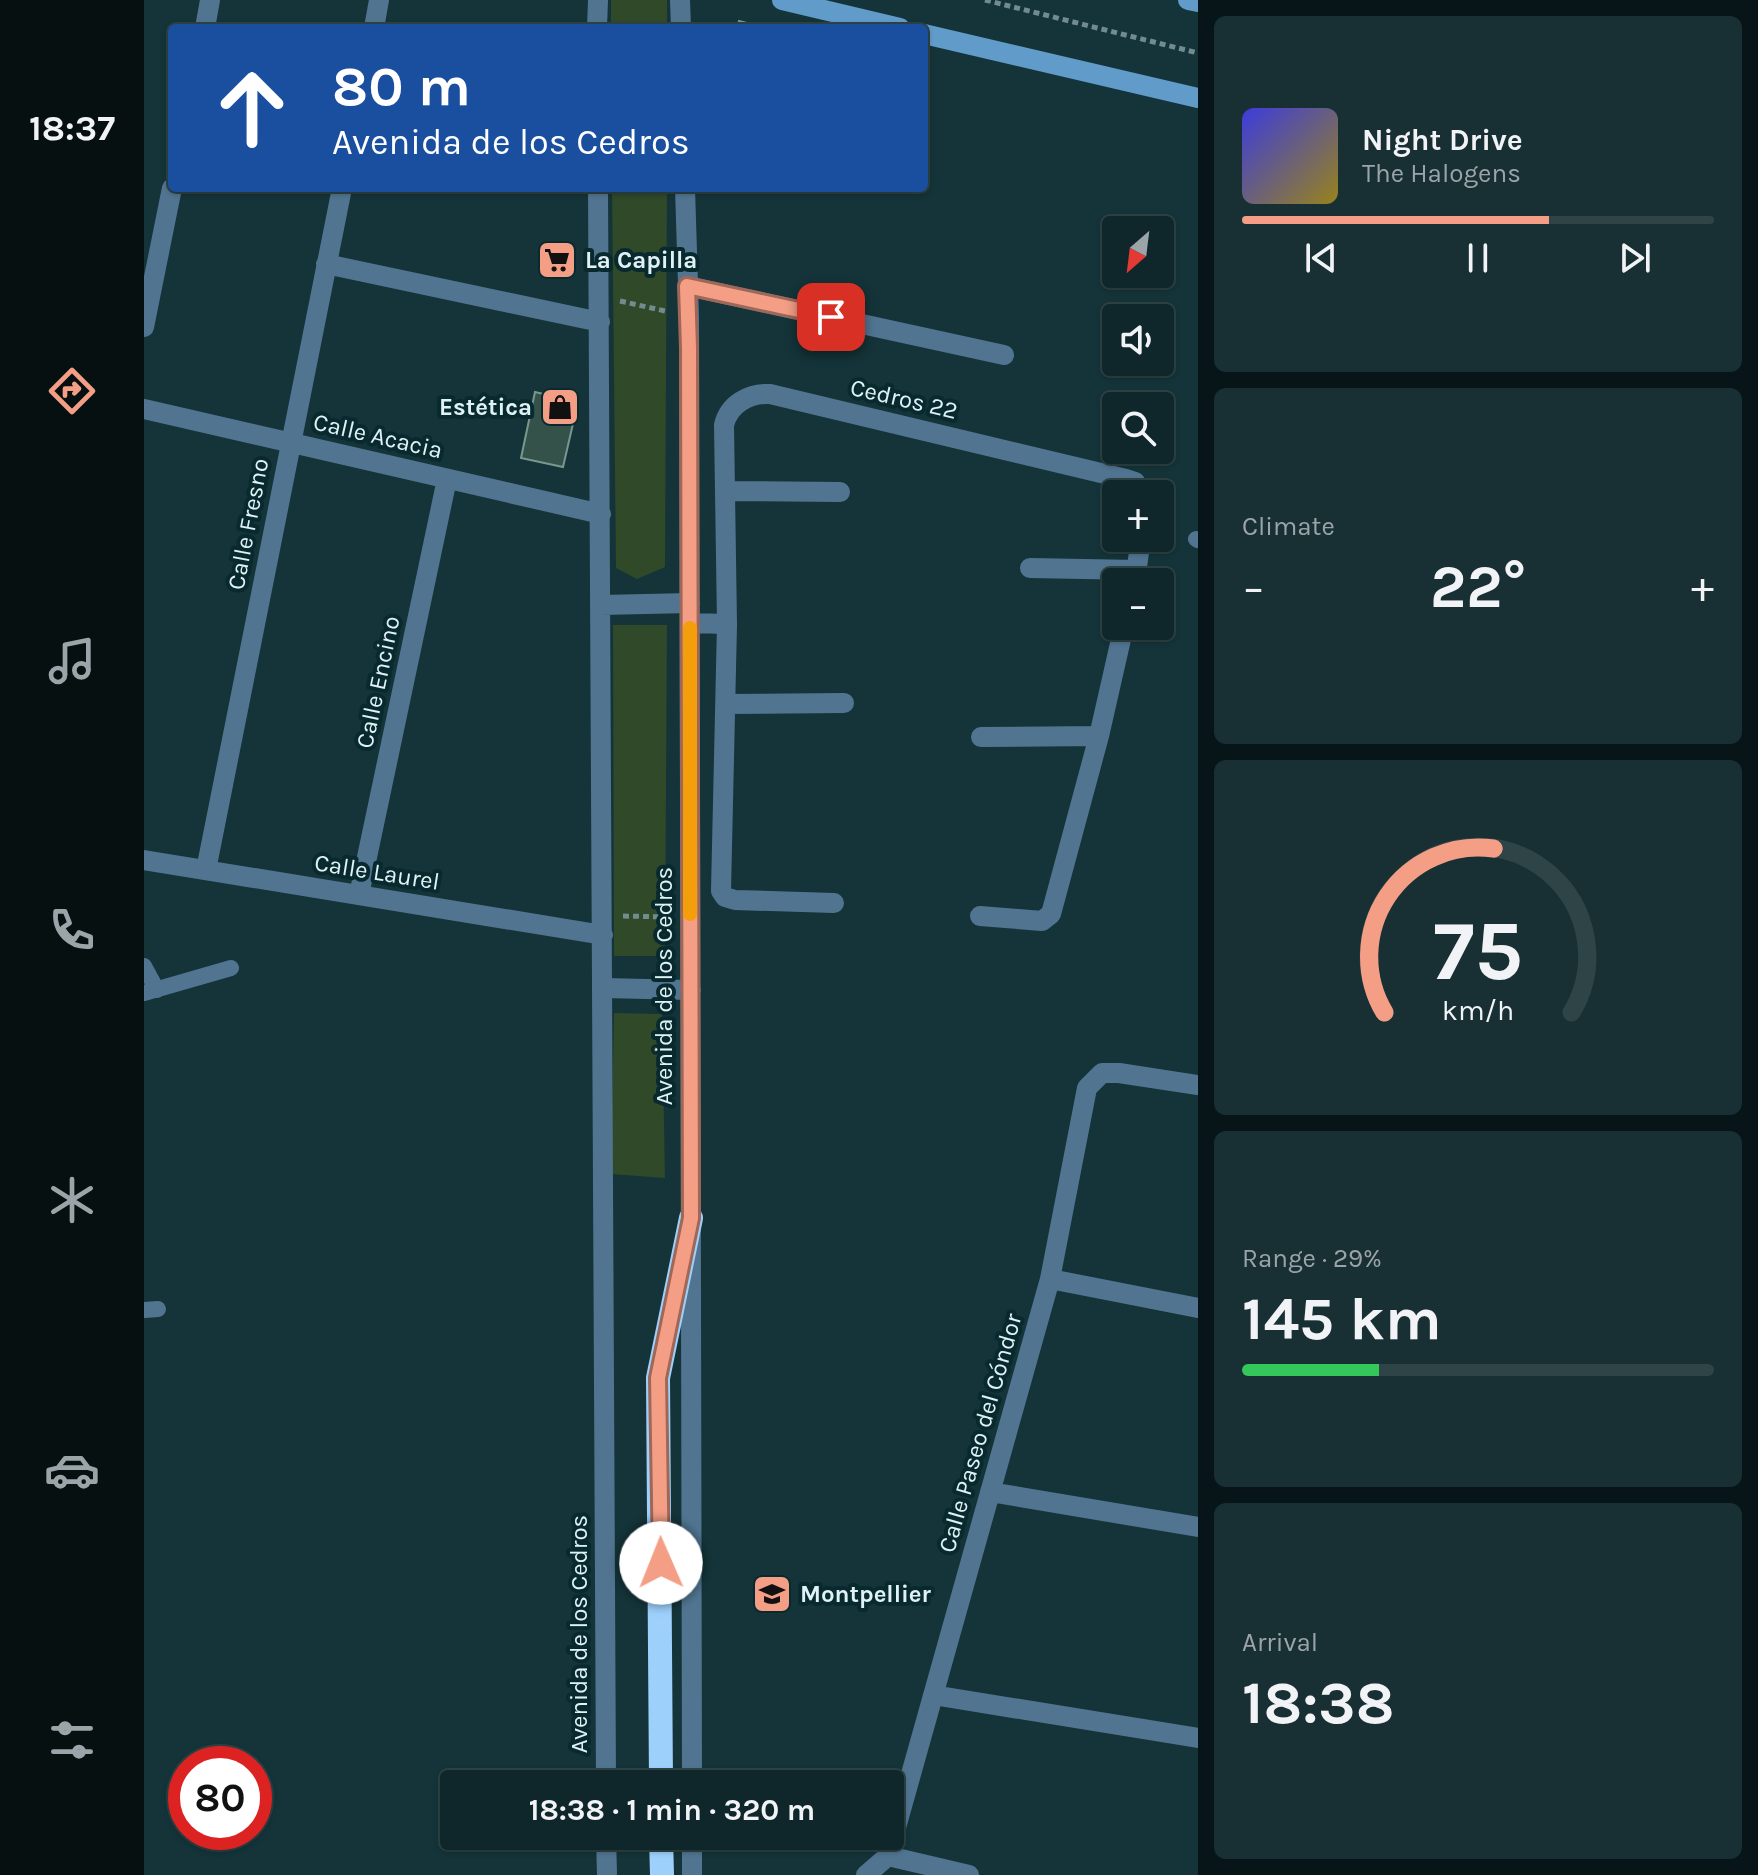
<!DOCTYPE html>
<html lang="en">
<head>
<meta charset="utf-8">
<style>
	body { margin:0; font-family:Karla,sans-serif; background:#182f33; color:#f1f3f6; height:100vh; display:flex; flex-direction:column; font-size:30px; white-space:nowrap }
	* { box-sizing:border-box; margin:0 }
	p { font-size:26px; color:#9ba5a9 }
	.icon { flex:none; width:44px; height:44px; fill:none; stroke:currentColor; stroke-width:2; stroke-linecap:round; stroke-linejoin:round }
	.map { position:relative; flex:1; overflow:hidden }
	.panel { display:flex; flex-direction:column; gap:16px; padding:16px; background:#081518; width:560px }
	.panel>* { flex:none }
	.guide { position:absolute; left:24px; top:24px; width:760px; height:168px; border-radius:8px; box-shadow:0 2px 6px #0004,0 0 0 2px #2f4447; background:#1a4fa0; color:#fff; overflow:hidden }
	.needle { width:52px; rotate:208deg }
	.fabs { position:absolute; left:958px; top:216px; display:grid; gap:16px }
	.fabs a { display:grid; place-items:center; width:72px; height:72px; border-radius:8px; background:#0f272b; box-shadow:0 2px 6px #0004,0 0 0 2px #2f4447; font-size:40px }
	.speed { position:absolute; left:24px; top:1746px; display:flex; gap:16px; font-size:40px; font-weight:700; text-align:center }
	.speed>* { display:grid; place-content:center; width:104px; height:104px; border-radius:50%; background:#0f272b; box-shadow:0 2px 6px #0004,0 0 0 2px #2f4447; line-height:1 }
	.speed .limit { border:12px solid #d22; background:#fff; color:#111 }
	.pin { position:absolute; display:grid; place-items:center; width:68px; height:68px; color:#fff; margin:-34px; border-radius:16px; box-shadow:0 4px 12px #0006 }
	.me { position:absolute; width:88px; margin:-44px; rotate:359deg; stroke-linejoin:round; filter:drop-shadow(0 0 6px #0008) }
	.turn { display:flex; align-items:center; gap:28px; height:168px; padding:0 32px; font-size:36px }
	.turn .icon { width:104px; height:104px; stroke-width:2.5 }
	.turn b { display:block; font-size:56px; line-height:68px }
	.big { font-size:60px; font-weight:700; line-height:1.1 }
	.panel .card { flex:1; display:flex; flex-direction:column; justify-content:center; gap:12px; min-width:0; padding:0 28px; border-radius:12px; background:#182f33 }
	.panel .dial { align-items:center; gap:0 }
	.dial svg { height:208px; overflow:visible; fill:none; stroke:#2f4447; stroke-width:7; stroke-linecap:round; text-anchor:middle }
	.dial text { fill:#f1f3f6; stroke:none }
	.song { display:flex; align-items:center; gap:24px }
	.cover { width:96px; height:96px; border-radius:12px; background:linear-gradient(135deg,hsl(240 70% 55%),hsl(50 70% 35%)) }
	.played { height:8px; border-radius:4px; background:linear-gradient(90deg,#f49e86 65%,#2f4447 65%) }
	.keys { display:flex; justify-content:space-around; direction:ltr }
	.heat { display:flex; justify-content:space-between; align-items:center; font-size:44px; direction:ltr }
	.charge { height:12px; border-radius:6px; background:linear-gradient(90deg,#34c759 29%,#2f4447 0) }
	.trip { position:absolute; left:296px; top:1770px; width:464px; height:80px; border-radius:8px; background:#0f272b; box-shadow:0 2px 6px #0004,0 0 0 2px #2f4447; font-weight:700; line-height:80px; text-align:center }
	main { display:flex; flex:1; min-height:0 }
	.tabs { display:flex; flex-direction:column; width:144px; justify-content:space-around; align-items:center; background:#061011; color:#9ba5a9 }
	.tabs .icon { width:56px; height:56px }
	.tabs .on { color:#f49e86 }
	.tabs b { font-size:36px; color:#f1f3f6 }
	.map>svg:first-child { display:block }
	.green { fill:#2f4929 }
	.building { fill:#345249; stroke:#78988e; stroke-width:2 }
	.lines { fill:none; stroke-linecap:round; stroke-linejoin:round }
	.path { stroke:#718b8f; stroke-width:5; stroke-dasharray:6 4; stroke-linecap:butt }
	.lane { stroke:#517591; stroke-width:16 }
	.street { stroke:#517591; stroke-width:20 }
	.secondary { stroke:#619bc9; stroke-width:20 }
	.highway { stroke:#9dd1fc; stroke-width:24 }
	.route-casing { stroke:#9f6757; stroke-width:20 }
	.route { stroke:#f49e86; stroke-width:14 }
	.slow { stroke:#f59e0b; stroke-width:14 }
	.labels { text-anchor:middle; stroke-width:8; stroke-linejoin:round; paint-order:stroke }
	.poi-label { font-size:24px; font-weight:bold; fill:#e0f2f5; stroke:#082a2f; text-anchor:start }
	.street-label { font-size:24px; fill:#e0f2f5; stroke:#082a2f }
</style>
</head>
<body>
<main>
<nav class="tabs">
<b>18:37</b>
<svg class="icon on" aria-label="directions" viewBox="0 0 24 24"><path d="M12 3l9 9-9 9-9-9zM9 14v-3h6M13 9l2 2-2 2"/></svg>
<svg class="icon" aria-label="music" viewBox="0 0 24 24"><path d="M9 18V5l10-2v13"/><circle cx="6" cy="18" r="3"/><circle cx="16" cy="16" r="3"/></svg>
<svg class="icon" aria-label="phone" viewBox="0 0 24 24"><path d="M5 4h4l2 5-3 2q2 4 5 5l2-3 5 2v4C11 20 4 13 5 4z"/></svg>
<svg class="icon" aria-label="climate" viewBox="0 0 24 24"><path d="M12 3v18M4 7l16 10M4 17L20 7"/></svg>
<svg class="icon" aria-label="car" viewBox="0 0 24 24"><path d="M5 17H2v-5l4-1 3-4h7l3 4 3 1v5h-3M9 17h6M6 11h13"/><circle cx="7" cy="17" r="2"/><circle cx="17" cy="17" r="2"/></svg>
<svg class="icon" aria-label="filters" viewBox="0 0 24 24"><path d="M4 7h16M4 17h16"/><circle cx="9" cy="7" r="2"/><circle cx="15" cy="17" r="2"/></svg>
</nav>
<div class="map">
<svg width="1054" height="1875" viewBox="0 0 1054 1875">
	<rect width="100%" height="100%" fill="#143439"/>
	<!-- green -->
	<path class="green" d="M 467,0 L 523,0 L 523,28 L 467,28 Z
		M 468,188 L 523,188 L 521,567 L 493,579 L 472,568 Z
		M 469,625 L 523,625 L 521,956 L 470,956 Z
		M 470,1013 L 518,1014 L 521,1178 L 467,1174 Z"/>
	<!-- building -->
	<path class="building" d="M 595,21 L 623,28 L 593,28 Z
		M 391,392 L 434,402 L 419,467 L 377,458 Z"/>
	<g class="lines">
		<!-- path -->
		<path class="path" d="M 841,0 L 1054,53
			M 476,301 L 521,311
			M 479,916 L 525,917"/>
		<!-- lane -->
		<path class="lane" d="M 1052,539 L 1054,540
			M 0,966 L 13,990
			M 0,993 L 87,968
			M 0,1310 L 14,1309"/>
		<!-- street -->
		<path class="street" d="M 536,0 L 537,28
			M 61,28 L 66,0
			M 230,28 L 235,0
			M 453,28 L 454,0
			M 454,188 L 462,1784
			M 541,188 L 545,316 L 548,1784
			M 182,264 L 456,322
			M 543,286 L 860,355
			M 0,327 L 28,188
			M 0,409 L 457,514
			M 581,491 L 696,492
			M 886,568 L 993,570
			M 991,581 L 997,538
			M 457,605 L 546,603
			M 546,623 L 583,624 L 577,891 L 581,897 L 591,900 L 690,903
			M 583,624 L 580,425 C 585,404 605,393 626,394 L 982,479 L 991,482 L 1000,494
			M 582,704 L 700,703
			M 837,737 L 955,736
			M 0,860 L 459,935
			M 62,870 L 198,188
			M 215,895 L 303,479
			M 836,916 L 898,921 L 907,914 L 955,736 L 980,626
			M 459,988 L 547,990
			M 906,1279 L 1054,1308
			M 846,1492 L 1054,1527
			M 789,1695 L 1054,1738
			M 462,1836 L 463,1875
			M 548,1836 L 548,1875
			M 744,1856 L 906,1279 L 943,1088 L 958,1073 L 975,1073 L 1054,1085
			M 744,1856 L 825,1875
			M 722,1875 L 744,1856"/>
		<!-- secondary -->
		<path class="secondary" d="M 638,0 L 756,28
			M 1044,0 L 1054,2
			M 780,34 L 1054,98"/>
		<!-- highway -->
		<path class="highway" d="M 517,1784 L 514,1378 L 547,1218
			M 517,1836 L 518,1875"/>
	</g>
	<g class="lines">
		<!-- route casing -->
		<g class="route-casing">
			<path id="route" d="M 517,1563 L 514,1378 L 547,1218 L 545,348 L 543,286 L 687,317"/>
		</g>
		<!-- route -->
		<use href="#route" class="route"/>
		<!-- slow -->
		<path class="slow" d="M 546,628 L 546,914"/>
	</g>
	<!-- icons -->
	<defs>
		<g id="supermarket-square" transform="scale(2)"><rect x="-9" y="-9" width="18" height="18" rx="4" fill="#f49e86" stroke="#082a2f"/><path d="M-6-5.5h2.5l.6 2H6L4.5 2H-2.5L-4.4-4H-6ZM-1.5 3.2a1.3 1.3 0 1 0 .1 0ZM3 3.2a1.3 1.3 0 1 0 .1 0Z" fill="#111"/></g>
		<g id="shop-square" transform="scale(2)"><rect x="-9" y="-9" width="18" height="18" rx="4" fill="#f49e86" stroke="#082a2f"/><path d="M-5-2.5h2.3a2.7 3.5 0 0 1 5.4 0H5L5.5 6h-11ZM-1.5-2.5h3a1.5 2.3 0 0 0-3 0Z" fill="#111"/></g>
		<g id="university-square" transform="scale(2)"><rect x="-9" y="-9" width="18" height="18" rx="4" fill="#f49e86" stroke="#082a2f"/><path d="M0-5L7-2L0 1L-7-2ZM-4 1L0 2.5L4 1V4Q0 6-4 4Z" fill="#111"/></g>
	</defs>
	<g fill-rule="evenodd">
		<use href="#supermarket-square" x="413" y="260"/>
		<use href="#shop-square" x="416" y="407"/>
		<use href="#university-square" x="628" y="1594"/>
	</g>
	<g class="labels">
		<!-- poi labels -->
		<g class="poi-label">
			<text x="441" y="268">La Capilla</text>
			<text x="388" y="415" text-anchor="end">Estética</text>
			<text x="656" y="1602">Montpellier</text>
		</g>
		<!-- street labels -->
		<g class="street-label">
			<text transform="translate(760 399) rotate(13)" y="8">Cedros 22</text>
			<text transform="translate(234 436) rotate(13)" y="8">Calle Acacia</text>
			<text transform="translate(104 524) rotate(-79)" y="8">Calle Fresno</text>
			<text transform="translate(234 682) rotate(-78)" y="8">Calle Encino</text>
			<text transform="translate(233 872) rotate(9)" y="8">Calle Laurel</text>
			<text transform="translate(520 986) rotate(-90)" y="8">Avenida de los Cedros</text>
			<text transform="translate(836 1433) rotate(-74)" y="8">Calle Paseo del Cóndor</text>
			<text transform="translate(435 1634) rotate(-90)" y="8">Avenida de los Cedros</text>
		</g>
	</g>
</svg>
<div class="fabs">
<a><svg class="needle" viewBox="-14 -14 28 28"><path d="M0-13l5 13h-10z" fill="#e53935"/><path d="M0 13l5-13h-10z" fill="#9ba5a9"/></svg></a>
<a><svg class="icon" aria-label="sound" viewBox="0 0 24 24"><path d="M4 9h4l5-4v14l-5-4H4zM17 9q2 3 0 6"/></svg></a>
<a><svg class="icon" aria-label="search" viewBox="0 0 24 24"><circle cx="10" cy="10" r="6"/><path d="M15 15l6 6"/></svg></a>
<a>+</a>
<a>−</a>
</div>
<div class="speed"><div class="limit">80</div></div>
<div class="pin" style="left:687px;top:317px;background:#d93025"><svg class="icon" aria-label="arrive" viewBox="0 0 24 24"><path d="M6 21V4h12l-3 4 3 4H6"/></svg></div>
<svg class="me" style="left:517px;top:1563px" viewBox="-20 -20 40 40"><circle r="19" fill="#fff"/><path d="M0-13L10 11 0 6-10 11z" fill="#f49e86"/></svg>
<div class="trip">18:38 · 1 min · 320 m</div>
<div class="guide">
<div class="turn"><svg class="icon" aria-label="ahead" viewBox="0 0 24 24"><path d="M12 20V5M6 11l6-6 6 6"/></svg><div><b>80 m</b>Avenida de los Cedros</div></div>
</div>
</div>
<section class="panel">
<div class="card">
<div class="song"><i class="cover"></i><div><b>Night Drive</b><p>The Halogens</p></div></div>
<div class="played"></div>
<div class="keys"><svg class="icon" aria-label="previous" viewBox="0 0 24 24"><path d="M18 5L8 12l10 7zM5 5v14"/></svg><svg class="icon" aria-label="pause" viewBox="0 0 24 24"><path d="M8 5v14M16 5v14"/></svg><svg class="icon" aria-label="next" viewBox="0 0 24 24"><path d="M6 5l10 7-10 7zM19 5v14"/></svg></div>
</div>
<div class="card"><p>Climate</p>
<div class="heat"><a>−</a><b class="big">22°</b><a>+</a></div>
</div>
<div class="card dial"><svg viewBox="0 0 100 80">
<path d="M14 69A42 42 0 1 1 86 69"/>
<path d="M14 69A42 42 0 0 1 56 6" stroke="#f49e86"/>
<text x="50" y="56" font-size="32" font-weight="700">75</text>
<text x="50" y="72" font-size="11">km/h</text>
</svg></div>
<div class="card"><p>Range · 29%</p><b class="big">145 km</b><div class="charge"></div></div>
<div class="card"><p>Arrival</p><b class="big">18:38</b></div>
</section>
</main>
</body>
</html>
